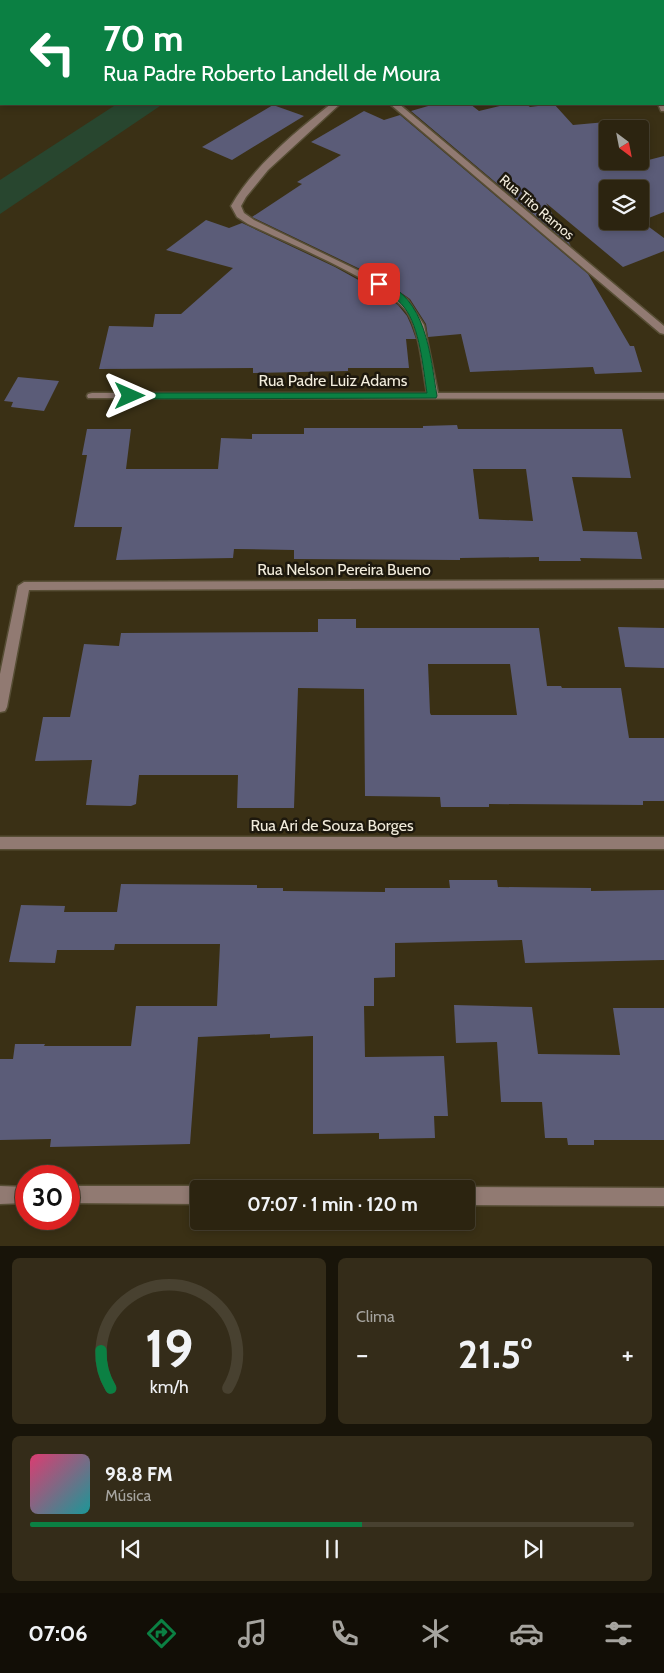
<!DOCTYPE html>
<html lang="pt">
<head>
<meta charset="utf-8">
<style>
	body { margin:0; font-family:Cabin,sans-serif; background:#342c19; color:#f1f3f6; height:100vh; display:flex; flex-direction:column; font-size:19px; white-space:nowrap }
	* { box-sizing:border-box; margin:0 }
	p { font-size:16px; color:#a6a49f }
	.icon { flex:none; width:28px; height:28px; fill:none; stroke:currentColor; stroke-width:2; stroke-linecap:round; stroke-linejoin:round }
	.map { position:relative; height:1246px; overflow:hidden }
	.sheet { display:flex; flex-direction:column; gap:12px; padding:12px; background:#181409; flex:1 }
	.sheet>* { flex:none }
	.top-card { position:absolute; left:0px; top:0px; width:665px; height:105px; box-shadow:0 2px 8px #0003,0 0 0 1px #484130; background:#0b8043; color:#fff; overflow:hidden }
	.needle { width:32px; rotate:148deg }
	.tools { position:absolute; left:599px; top:120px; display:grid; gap:10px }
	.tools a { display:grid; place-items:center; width:50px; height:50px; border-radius:5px; background:#2c2410; box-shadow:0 2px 8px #0003,0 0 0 1px #484130; font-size:25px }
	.speed { position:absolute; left:15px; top:1165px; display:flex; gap:10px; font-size:25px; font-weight:700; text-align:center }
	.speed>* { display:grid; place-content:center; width:65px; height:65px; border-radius:50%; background:#2c2410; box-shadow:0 2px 8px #0003,0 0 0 1px #484130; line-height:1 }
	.speed .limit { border:8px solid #d22; background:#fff; color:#111 }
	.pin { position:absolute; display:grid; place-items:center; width:42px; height:42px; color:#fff; margin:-21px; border-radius:10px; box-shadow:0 2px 8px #0006 }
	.me { position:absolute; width:55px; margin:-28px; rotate:90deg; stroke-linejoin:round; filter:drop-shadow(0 0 4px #0008) }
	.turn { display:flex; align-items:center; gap:18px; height:105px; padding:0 20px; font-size:22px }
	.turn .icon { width:65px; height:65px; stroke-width:2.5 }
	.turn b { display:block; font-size:35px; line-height:42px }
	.big { font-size:38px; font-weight:700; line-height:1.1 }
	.sheet .widget { flex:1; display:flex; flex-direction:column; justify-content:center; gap:8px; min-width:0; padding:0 18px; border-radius:8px; background:#342c19 }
	.sheet .dial { align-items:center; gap:0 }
	.dial svg { height:130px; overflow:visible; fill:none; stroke:#484130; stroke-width:7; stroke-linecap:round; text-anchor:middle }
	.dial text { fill:#f1f3f6; stroke:none }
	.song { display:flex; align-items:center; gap:15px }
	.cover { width:60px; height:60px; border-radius:8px; background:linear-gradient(135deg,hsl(340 70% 55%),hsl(180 70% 35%)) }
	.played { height:5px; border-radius:2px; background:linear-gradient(90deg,#0b8043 55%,#484130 55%) }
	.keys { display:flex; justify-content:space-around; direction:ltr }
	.heat { display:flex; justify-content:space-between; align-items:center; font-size:28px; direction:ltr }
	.sheet .tiles { flex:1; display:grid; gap:12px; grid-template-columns:1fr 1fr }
	.widget:last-child { grid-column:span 2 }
	.trip { position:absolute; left:190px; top:1180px; width:285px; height:50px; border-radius:5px; background:#2c2410; box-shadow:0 2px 8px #0003,0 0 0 1px #484130; font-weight:700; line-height:50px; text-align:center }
	.dock { display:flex; height:80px; justify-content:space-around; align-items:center; background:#120e06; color:#a6a49f }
	.dock .icon { width:35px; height:35px }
	.dock .on { color:#0b8043 }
	.dock b { font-size:22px; color:#f1f3f6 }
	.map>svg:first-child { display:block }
	.green { fill:#28462f }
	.building { fill:#5b5c78; fill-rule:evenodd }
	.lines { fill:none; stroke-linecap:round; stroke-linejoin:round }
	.minor-casing { stroke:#574e35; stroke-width:3 }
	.major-casing { stroke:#574e35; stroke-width:3 }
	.minor { fill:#917a72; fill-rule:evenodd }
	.major { fill:#f2c3b2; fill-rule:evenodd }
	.route { fill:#0b8043; stroke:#07532c }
	.labels { text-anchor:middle; stroke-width:5; stroke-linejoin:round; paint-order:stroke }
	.far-street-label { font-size:14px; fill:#f2ecdc; stroke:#1d180d }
	.street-label { font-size:16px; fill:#f2ecdc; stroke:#1d180d }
</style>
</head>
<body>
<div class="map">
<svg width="664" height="1246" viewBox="0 0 664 1246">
	<rect width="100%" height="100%" fill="#3a3015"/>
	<!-- green -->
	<path class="green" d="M 117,104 L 163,104 L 0,214 L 0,180 Z"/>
	<!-- building -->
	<path class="building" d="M 435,104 L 470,104 L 479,111 L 508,104 L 526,104 L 530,107 L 554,104 L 573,125 L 606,122 L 611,129 L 608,129 L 608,161 L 631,161 L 633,164 L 664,156 L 664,212 L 641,221 L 664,238 L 664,251 L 623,267 L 546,203 L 571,246 L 411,111 ZM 608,189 L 640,189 L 640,221 L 608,221 Z
		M 273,105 L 304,116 L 232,160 L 202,147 Z
		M 364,111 L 384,120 L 400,115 L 588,274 L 630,346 L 634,346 L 642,372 L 595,374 L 593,367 L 470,372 L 461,334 L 428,337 L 426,324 L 410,299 L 383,280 L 252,217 L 302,184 L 297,182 L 341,155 L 311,142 Z
		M 206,220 L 229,228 L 242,223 L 335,267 L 382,293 L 398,305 L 407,316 L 411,325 L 416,339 L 406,339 L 409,368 L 348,368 L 348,371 L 253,373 L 253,368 L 99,369 L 109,326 L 153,327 L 155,314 L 181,314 L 233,268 L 166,250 Z
		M 18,377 L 59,381 L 44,411 L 11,407 L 13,402 L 4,401 Z
		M 457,425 L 458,429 L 622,429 L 631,478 L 572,477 L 583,531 L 637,532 L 642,559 L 580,558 L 581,561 L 539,561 L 539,557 L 460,558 L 460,560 L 294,559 L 294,550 L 234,549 L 233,558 L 116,560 L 122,527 L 74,527 L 87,455 L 82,455 L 87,429 L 131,429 L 126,469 L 218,469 L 221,438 L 252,439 L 252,434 L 304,434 L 304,428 L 423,428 L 423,426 ZM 473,469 L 526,469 L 533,521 L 479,519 Z
		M 318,619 L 356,619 L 356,628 L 539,628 L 547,686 L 561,686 L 562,688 L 621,688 L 629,738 L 664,738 L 664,801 L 643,801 L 643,805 L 489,804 L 489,807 L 441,807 L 440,797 L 365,796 L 364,689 L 298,688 L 294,808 L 237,808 L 238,775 L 139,775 L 136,804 L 131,806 L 86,805 L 92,760 L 35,761 L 43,717 L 70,717 L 84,644 L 119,646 L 121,633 L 318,632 ZM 428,664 L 510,664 L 517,715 L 431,715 L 430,713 Z
		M 618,627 L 664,628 L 664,668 L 625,667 Z
		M 449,880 L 497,880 L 498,887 L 591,888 L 591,891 L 664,890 L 664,960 L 525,963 L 522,940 L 395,943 L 395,977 L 374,978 L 374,1006 L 364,1006 L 365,1057 L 444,1056 L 448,1116 L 434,1116 L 435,1138 L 379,1139 L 379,1133 L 313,1134 L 313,1036 L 270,1038 L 270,1034 L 198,1037 L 190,1144 L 50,1147 L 51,1139 L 0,1140 L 0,1059 L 13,1059 L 15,1044 L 45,1044 L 44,1046 L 131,1046 L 136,1006 L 217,1006 L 220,944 L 115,944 L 114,950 L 57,950 L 55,963 L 9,962 L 21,905 L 65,906 L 64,912 L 117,912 L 121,884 L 257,885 L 257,888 L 283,888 L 283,891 L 385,892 L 385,888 L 450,888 Z
		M 454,1005 L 532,1007 L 538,1054 L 620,1055 L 613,1008 L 664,1008 L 664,1140 L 594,1140 L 594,1145 L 568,1145 L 567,1138 L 545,1138 L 542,1102 L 501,1102 L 497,1042 L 456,1043 Z"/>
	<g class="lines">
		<!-- minor casing -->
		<g class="minor-casing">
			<path id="minor" d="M 283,0 L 291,0 L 292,1 L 284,1 Z
				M 616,0 L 624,0 L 625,1 L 617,1 Z
				M 664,102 L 664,111 L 661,111 L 658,104 L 664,104 Z
				M 331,104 L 340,104 L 268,170 L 246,197 L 241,206 L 244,213 L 254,220 L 382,282 L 408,300 L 424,325 L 438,393 L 664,393 L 664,399 L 88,398 L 87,396 L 88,394 L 92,393 L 427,393 C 422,367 421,338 409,315 C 395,287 281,240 248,224 L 237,217 L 231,206 C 254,166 295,132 331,104 Z
				M 390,104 L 399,104 L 664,326 L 664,334 L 660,333 Z
				M 664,580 L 664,588 L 29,590 L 7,707 L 5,711 L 0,712 L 0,674 L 18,586 L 24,582 Z
				M 0,837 L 664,837 L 664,849 L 0,849 Z
				M 0,1186 L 26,1187 L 26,1203 L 0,1204 Z
				M 199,1186 L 205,1189 L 199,1189 L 199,1204 L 69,1203 L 69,1186 Z
				M 466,1187 L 664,1188 L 664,1206 L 466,1205 L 466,1189 L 463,1189 Z"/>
		</g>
		<!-- major casing -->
		<g class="major-casing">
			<path id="major" d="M 0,73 L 1,73 L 1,77 L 0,77 Z"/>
		</g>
		<!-- minor -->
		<use href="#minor" class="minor"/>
		<!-- major -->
		<use href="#major" class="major"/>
	</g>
	<!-- route -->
	<path class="route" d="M 379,281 C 427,296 430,356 437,396 L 436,398 L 130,399 L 125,396 L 130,393 L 427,393 C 423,368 420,327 404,307 C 397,298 386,292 376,286 L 376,282 Z"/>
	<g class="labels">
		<!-- far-street labels -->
		<g class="far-street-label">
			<text transform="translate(537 207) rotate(40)" y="5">Rua Tito Ramos</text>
		</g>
		<!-- street labels -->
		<g class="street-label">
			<text x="333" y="386">Rua Padre Luiz Adams</text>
			<text x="344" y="575">Rua Nelson Pereira Bueno</text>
			<text x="332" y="831">Rua Ari de Souza Borges</text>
		</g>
	</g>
</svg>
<div class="tools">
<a><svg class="needle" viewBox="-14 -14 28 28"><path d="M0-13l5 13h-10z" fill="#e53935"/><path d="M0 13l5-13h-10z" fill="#a6a49f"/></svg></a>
<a><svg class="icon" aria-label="layers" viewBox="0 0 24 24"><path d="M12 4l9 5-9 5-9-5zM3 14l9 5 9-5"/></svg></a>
</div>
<div class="speed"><div class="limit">30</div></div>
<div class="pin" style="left:379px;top:284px;background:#d93025"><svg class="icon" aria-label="arrive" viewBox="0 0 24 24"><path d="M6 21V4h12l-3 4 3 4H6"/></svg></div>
<svg class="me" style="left:130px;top:396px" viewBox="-20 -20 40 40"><path d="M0-17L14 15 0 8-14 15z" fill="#0b8043" stroke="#fff" stroke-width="4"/></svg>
<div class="trip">07:07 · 1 min · 120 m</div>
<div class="top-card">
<div class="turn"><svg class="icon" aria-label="left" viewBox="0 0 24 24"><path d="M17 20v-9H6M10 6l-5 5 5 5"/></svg><div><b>70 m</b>Rua Padre Roberto Landell de Moura</div></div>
</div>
</div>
<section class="sheet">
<div class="tiles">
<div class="widget dial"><svg viewBox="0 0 100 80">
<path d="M14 69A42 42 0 1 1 86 69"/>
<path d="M14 69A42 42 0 0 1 8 46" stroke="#0b8043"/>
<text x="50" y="56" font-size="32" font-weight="700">19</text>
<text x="50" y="72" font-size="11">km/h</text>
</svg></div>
<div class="widget"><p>Clima</p>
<div class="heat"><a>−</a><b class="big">21.5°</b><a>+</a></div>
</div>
<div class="widget">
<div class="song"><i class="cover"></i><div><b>98.8 FM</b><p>Música</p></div></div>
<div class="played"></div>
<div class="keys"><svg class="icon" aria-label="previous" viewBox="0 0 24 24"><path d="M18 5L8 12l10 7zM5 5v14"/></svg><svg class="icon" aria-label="pause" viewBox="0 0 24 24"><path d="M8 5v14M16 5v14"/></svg><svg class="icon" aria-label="next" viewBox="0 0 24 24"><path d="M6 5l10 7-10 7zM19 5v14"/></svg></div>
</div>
</div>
</section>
<nav class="dock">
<b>07:06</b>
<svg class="icon on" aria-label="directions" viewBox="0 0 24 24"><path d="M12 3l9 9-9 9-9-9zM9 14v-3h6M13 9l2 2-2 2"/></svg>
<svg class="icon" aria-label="music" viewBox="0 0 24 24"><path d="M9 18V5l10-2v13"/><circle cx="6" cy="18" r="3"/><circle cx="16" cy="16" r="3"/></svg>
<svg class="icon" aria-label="phone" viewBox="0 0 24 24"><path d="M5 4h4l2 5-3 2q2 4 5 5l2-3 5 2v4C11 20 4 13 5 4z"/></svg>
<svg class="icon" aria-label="climate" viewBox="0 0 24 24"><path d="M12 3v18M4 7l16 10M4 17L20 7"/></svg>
<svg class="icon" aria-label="car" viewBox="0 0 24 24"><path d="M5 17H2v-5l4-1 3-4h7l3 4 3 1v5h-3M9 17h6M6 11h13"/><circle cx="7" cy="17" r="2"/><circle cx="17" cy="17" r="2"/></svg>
<svg class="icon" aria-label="filters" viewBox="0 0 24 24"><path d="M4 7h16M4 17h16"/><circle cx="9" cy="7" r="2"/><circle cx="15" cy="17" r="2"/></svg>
</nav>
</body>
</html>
